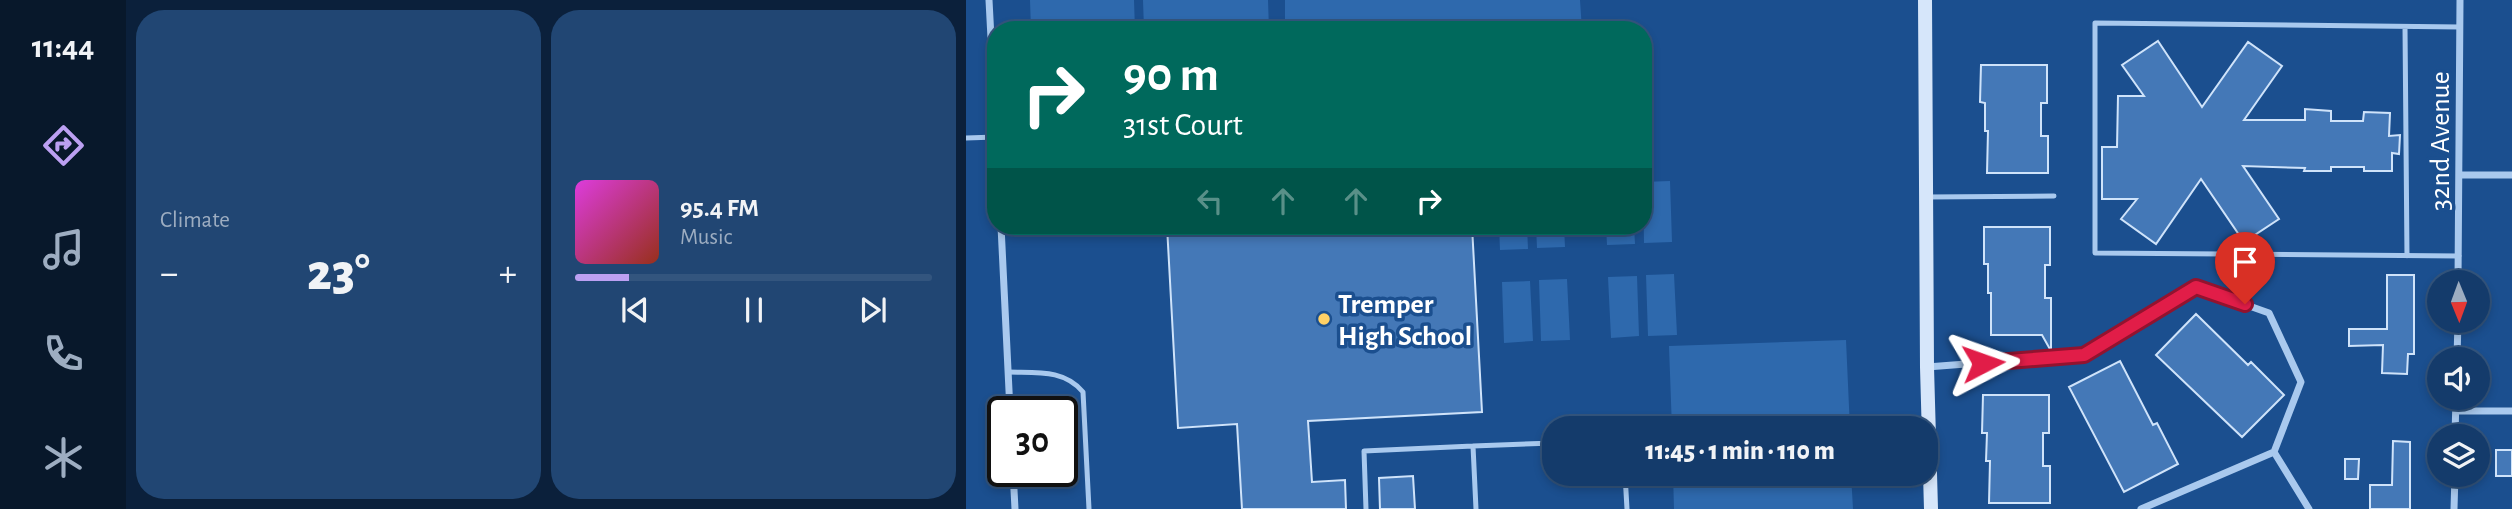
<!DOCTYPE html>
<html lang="en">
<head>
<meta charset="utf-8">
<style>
	body { margin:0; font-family:"Alegreya Sans",sans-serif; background:#214673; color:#f1f3f6; height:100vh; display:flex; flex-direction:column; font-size:26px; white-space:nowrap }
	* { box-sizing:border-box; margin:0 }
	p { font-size:23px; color:#9dadc1 }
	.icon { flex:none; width:38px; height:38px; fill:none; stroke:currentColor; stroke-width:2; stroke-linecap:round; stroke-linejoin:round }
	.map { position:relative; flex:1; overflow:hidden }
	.details { display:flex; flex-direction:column; gap:10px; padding:10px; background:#0b203b; width:840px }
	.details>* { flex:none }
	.top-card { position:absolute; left:21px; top:21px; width:665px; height:214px; border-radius:28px; box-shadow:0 4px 10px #0003,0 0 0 2px #33557e; background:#00695c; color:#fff; overflow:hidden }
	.needle { width:46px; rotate:179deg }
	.controls { position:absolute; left:1461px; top:270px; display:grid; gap:14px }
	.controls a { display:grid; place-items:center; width:63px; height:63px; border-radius:50%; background:#143b6b; box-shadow:0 4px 10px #0003,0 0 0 2px #33557e; font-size:35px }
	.speed { position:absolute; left:21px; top:396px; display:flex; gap:14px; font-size:35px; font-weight:700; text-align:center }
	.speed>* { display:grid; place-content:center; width:91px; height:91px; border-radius:50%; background:#143b6b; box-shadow:0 4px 10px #0003,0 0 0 2px #33557e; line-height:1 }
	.speed .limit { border:4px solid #111; border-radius:10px; background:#fff; color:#111 }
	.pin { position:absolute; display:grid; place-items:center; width:60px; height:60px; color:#fff; margin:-72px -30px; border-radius:50% 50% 50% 0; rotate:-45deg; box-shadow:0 0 7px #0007 }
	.pin .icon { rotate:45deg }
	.me { position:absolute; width:77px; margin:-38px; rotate:86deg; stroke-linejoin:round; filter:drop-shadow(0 0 5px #0008) }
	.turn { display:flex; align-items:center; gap:24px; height:147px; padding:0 21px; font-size:32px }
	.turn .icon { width:91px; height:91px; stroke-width:2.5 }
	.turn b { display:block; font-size:49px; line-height:60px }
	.lanes { display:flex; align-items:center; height:66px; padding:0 21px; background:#0003; justify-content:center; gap:35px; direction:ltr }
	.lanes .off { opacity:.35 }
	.big { font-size:52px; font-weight:800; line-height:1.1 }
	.details .widget { flex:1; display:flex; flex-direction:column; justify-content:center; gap:10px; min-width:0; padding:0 24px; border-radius:28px; background:#214673 }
	.song { display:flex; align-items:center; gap:21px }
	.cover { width:84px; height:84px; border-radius:10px; background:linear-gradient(135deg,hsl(300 70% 55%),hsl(10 70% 35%)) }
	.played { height:7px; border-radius:4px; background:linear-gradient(90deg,#bca0f2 15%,#33557e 15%) }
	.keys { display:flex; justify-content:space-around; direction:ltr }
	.heat { display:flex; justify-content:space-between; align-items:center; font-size:38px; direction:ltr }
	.details .tiles { flex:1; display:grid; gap:10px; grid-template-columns:repeat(2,1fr) }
	.trip { position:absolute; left:576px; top:416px; width:396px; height:70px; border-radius:28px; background:#143b6b; box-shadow:0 4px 10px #0003,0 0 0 2px #33557e; font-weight:800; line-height:70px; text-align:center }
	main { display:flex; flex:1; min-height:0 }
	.menu { display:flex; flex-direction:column; width:126px; justify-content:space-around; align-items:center; background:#08182b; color:#9dadc1 }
	.menu .icon { width:49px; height:49px }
	.menu .selected { color:#bca0f2 }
	.menu b { font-size:32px; color:#f1f3f6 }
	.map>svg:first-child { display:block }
	.green { fill:#2e69ad }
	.building { fill:#4478b7; stroke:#cfe3fa; stroke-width:2 }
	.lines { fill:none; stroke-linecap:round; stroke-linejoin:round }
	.lane { stroke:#a9c9ee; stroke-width:5 }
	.street { stroke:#a9c9ee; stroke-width:7 }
	.secondary { stroke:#d6e6fa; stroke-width:14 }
	.route-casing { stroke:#92132f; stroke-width:18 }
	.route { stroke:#e11d48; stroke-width:12 }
	.poi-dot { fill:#ffd166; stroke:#1b4f8f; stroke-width:2.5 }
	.labels { text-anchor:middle; stroke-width:7; stroke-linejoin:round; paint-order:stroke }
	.street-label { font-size:28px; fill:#fff; stroke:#1b4f8f }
	.poi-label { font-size:28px; font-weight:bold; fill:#fff; stroke:#1b4f8f; text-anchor:start }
</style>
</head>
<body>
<main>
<nav class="menu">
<b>11:44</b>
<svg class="icon selected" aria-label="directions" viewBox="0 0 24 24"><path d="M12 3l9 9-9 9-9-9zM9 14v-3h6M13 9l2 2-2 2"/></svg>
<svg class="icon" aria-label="music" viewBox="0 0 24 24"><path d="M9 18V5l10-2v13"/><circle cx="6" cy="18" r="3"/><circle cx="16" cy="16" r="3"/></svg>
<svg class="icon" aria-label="phone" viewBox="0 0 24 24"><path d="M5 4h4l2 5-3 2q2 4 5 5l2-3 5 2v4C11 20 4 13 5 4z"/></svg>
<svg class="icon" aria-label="climate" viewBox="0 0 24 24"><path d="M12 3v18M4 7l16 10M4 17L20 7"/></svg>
</nav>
<section class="details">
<div class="tiles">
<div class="widget"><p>Climate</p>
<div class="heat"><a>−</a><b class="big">23°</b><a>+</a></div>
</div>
<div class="widget">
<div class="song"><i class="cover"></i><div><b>95.4 FM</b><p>Music</p></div></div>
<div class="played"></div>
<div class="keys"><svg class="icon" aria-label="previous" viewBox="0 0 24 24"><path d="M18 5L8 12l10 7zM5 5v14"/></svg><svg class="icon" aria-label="pause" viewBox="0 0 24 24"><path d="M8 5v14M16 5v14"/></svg><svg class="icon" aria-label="next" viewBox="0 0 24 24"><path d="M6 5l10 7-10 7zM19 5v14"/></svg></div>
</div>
</div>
</section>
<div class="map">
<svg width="1546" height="509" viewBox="0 0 1546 509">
	<rect width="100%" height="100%" fill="#1b4f8f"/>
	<!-- green -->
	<path class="green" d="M 64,0 L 168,0 L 169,30 L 65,30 Z
		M 177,0 L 302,0 L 303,30 L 178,30 Z
		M 319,0 L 614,0 L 616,30 L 319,30 Z
		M 704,181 L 706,242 L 678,243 L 677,182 Z
		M 533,226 L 561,226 L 562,249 L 534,250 Z
		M 570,226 L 598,226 L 599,247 L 571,248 Z
		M 640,226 L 668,226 L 669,244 L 641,245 Z
		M 708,274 L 711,335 L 682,336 L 680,275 Z
		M 671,276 L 673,336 L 645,338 L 642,277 Z
		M 601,279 L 604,340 L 575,341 L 573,280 Z
		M 564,281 L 567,341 L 538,343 L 536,282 Z
		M 880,340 L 884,429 L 706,429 L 703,346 Z
		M 707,474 L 885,474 L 887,509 L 708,509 Z"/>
	<!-- building -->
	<path class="building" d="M 1192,41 L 1236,107 L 1282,42 L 1316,66 L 1278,120 L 1339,120 L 1339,109 L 1365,111 L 1365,121 L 1397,121 L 1398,112 L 1424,113 L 1423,136 L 1434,135 L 1433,154 L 1426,153 L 1426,171 L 1398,171 L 1398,167 L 1365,167 L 1365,171 L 1338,171 L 1339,168 L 1277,166 L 1313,219 L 1278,242 L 1235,179 L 1190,244 L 1155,219 L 1171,199 L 1136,199 L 1136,147 L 1151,147 L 1152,96 L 1178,96 L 1156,65 Z
		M 1015,65 L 1081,65 L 1081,103 L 1075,103 L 1075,136 L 1082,136 L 1082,173 L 1021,173 L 1022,131 L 1019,131 L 1019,103 L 1014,102 Z
		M 201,226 L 506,226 L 516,412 L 342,421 L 346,482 L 379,480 L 380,509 L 276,509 L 271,424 L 212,428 Z
		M 1018,227 L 1084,227 L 1084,265 L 1079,265 L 1079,298 L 1085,298 L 1085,351 L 1076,335 L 1025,335 L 1025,293 L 1022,293 L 1022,264 L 1018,264 Z
		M 1421,275 L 1448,275 L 1448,354 L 1442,354 L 1441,374 L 1416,373 L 1417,345 L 1383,346 L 1383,329 L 1421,329 Z
		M 1230,314 L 1282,365 L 1285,362 L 1318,395 L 1276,437 L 1190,355 Z
		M 1154,361 L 1187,425 L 1191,423 L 1212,464 L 1158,492 L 1103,387 Z
		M 1017,395 L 1083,395 L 1083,433 L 1077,433 L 1077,466 L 1084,466 L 1084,503 L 1023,503 L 1024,461 L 1020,461 L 1021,433 L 1016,433 Z
		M 1427,441 L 1444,442 L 1444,509 L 1404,509 L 1404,485 L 1426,485 Z
		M 1530,450 L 1546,450 L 1546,476 L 1530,476 Z
		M 1379,459 L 1393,459 L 1392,479 L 1379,479 Z
		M 447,476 L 449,509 L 414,509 L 413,478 Z"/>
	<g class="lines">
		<!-- lane -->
		<path class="lane" d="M 1439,27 L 1441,256
			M 0,138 L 30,137
			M 961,197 L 1088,196
			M 1493,256 L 1129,253 L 1129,23 L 1494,27
			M 42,372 C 70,373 98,369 117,392 L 123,509
			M 659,474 L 661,509
			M 400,509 L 398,451 L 507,446
			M 510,509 L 507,446 L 588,443"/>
		<!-- street -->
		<path class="street" d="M 23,0 L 30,134
			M 1494,175 L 1546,175
			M 35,226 L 44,411
			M 1492,282 L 1494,0
			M 1491,359 L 1492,320
			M 961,367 L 1118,355 L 1230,287 L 1303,313 L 1335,382 L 1308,452 L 1343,509
			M 1490,411 L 1546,411
			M 1489,436 L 1490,397
			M 47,471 L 49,509
			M 1175,509 L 1308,452
			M 1488,509 L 1489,474"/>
		<!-- secondary -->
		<path class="secondary" d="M 959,0 L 961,367 L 965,509"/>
	</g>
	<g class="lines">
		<!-- route casing -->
		<g class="route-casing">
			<path id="route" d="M 1017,363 L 1118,355 L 1230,287 L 1279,304"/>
		</g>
		<!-- route -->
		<use href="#route" class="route"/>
	</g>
	<!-- markers -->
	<circle class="poi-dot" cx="358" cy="319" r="7"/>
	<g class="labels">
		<!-- street labels -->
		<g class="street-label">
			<text transform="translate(1473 141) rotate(-90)" y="10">32nd Avenue</text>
		</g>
		<!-- poi labels -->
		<g class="poi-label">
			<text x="372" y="313">Tremper<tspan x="372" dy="32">High School</tspan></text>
		</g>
	</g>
</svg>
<div class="controls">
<a><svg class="needle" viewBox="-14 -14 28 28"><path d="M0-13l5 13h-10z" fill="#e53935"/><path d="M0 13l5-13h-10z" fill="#9dadc1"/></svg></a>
<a><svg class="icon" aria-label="sound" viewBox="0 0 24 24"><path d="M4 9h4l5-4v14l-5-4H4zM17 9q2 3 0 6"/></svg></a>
<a><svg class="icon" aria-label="layers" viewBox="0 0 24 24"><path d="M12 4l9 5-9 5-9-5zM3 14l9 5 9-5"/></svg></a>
</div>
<div class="speed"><div class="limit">30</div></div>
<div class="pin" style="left:1279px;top:304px;background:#d93025"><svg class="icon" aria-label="arrive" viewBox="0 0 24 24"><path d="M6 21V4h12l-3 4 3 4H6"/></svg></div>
<svg class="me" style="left:1017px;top:363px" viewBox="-20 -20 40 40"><path d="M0-17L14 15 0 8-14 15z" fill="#e11d48" stroke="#fff" stroke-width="4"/></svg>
<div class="trip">11:45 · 1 min · 110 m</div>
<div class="top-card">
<div class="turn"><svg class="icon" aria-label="right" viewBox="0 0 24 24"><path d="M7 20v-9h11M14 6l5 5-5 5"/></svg><div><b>90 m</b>31st Court</div></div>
<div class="lanes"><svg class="icon off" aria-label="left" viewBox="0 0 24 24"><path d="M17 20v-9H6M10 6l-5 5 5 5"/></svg><svg class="icon off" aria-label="ahead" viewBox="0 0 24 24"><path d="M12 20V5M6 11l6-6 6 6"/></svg><svg class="icon off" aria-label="ahead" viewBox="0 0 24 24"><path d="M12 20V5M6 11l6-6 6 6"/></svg><svg class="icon" aria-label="right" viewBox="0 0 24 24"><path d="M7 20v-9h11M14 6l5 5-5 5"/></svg></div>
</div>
</div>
</main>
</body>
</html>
